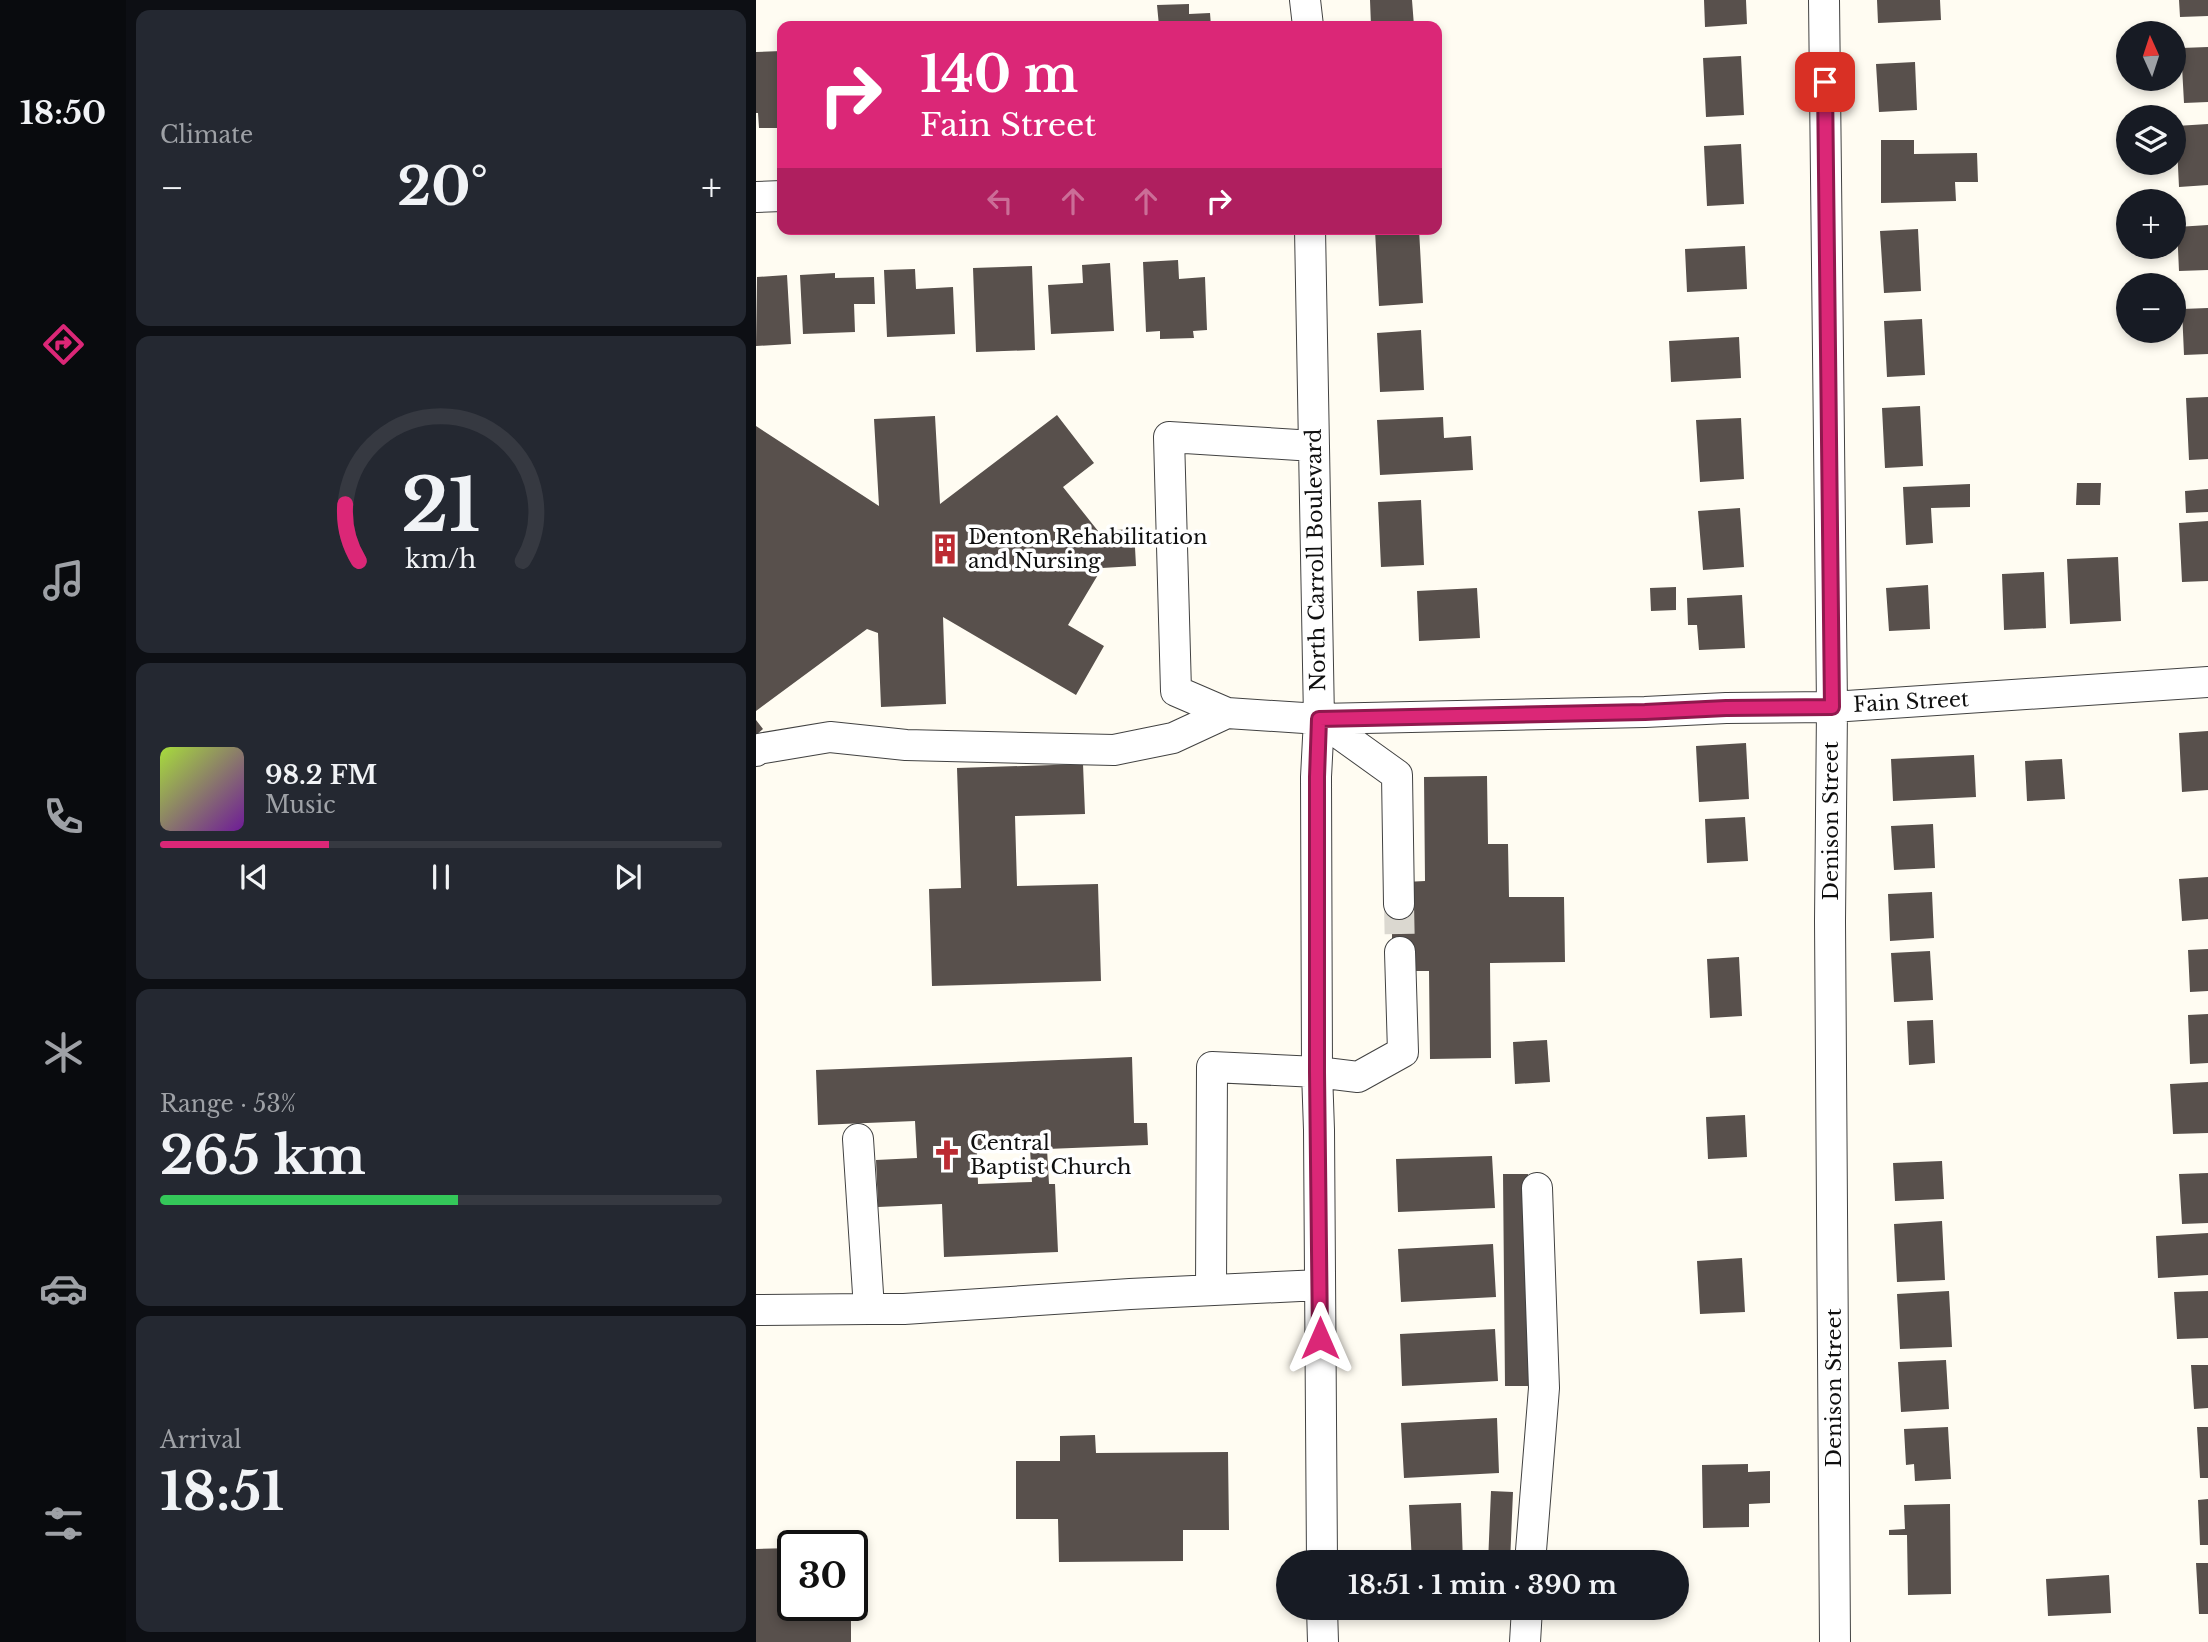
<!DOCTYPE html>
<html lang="en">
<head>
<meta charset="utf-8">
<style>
	body { margin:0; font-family:"Libre Baskerville",serif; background:#242831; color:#f1f3f6; height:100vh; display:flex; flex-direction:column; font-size:26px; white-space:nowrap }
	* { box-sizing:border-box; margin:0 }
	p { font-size:23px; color:#9ea1a6 }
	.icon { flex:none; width:38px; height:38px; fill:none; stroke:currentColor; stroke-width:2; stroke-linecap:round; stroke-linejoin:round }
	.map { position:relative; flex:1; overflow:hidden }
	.details { display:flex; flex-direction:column; gap:10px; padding:10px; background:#0d0f14; width:630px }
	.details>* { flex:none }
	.banner { position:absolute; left:21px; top:21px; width:665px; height:214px; border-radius:14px; box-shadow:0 4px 10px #0003; background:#db2777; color:#fff; overflow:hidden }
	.needle { width:46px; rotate:357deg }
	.tools { position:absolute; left:1360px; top:21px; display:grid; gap:14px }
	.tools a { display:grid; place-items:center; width:70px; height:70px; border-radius:50%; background:#171b24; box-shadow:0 4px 10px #0003; font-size:35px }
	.speed { position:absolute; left:21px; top:1530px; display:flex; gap:14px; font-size:35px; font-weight:700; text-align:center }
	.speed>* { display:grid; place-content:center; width:91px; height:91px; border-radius:50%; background:#171b24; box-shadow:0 4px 10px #0003; line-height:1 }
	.speed .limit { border:4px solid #111; border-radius:10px; background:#fff; color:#111 }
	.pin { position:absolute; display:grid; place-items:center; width:60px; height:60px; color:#fff; margin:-30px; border-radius:14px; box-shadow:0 4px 10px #0006 }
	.me { position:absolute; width:77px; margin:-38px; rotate:0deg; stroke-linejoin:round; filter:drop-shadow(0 0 5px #0008) }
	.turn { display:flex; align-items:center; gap:24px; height:147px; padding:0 28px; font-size:32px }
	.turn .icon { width:91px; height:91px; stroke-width:2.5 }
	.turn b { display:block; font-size:49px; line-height:60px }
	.lanes { display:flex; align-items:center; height:66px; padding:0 28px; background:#0003; justify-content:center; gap:35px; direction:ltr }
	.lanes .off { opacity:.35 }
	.big { font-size:52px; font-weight:700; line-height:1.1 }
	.details .widget { flex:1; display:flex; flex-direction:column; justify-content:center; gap:10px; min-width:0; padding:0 24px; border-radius:14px; background:#242831 }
	.details .dial { align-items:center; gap:0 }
	.dial svg { height:182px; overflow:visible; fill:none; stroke:#363941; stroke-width:7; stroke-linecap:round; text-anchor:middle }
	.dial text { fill:#f1f3f6; stroke:none }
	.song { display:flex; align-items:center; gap:21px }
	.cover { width:84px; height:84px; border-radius:10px; background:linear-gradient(135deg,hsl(80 70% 55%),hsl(280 70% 35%)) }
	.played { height:7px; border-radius:4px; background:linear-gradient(90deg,#db2777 30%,#363941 30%) }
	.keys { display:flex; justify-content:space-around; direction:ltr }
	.heat { display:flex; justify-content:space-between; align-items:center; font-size:38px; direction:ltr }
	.charge { height:10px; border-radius:5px; background:linear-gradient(90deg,#34c759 53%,#363941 0) }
	.trip { position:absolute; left:520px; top:1550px; width:413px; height:70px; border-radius:35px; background:#171b24; box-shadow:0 4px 10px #0003; font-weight:700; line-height:70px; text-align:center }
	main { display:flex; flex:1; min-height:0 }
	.tab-bar { display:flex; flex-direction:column; width:126px; justify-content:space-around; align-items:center; background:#090b0e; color:#9ea1a6 }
	.tab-bar .icon { width:49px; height:49px }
	.tab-bar .active { color:#db2777 }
	.tab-bar b { font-size:32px; color:#f1f3f6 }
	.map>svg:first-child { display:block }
	.building { fill:#58504c; fill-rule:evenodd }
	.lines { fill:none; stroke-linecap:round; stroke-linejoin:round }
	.minor-tunnel { stroke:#dbd8d0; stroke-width:30; stroke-dasharray:30 15; stroke-linecap:butt }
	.minor-casing { stroke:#424242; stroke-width:32 }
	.minor { stroke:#fff; stroke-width:30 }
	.route-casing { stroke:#8e194d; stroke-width:18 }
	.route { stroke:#db2777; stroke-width:12 }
	.labels { text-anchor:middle; stroke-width:7; stroke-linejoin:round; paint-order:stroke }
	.poi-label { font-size:21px; fill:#0f0f0f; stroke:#fff; text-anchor:start }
	.street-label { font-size:21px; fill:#0f0f0f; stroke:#fff }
</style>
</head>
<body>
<main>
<nav class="tab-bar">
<b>18:50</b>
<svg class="icon active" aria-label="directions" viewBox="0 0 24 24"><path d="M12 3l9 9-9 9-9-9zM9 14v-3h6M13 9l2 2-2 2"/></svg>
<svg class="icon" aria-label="music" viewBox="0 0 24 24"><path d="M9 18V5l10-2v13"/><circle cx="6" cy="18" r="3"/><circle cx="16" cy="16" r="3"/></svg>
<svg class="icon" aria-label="phone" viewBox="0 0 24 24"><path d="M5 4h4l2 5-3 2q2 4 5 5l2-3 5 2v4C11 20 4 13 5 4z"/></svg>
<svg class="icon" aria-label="climate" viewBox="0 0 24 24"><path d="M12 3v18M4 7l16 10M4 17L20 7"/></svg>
<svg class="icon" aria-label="car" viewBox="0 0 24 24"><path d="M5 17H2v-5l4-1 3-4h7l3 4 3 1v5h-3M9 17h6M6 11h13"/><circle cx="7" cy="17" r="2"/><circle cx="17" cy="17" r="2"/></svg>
<svg class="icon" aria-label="filters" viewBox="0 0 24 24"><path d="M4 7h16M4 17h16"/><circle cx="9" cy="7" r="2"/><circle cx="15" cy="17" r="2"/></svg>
</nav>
<section class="details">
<div class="widget"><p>Climate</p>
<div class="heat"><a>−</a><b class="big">20°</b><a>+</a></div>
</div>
<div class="widget dial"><svg viewBox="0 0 100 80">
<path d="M14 69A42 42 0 1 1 86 69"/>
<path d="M14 69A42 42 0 0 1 8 44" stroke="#db2777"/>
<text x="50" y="56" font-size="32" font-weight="700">21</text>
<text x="50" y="72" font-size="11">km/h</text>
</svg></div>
<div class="widget">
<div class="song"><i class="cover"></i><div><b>98.2 FM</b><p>Music</p></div></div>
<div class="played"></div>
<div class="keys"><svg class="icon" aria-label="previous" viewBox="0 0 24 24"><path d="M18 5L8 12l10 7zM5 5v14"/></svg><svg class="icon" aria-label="pause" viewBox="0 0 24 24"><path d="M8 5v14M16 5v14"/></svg><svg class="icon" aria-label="next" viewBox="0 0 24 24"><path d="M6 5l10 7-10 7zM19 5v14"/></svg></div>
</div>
<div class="widget"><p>Range · 53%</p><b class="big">265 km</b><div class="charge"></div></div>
<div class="widget"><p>Arrival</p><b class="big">18:51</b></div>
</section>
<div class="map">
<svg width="1452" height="1642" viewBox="0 0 1452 1642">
	<rect width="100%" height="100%" fill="#fffcf2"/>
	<!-- building -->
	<path class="building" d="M 614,0 L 656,0 L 658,26 L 615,26 Z
		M 948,0 L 990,0 L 991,24 L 949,27 Z
		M 1121,0 L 1184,0 L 1185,20 L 1122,23 Z
		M 1423,0 L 1452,0 L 1452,16 L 1424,17 Z
		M 433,4 L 433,14 L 454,13 L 455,26 L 403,26 L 401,5 Z
		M 1452,47 L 1452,102 L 1428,103 L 1425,48 Z
		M 26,51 L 26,128 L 3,128 L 2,113 L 0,113 L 0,52 Z
		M 985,56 L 988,115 L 950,117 L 947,58 Z
		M 1159,62 L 1161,110 L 1123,112 L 1120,64 Z
		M 1452,124 L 1452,185 L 1423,187 L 1420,126 Z
		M 1125,140 L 1158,140 L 1158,154 L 1221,153 L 1222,182 L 1199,182 L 1200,201 L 1125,203 Z
		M 985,144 L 988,204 L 951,206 L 948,146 Z
		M 1452,225 L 1452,270 L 1423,271 L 1421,227 Z
		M 663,229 L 667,303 L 623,306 L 619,230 Z
		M 1162,229 L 1165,291 L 1128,293 L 1124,231 Z
		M 989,246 L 991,289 L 931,292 L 929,249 Z
		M 422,260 L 423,279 L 449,277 L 451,330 L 437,331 L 438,338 L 404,339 L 404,331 L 390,332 L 387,262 Z
		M 354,263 L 358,331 L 295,334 L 292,285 L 327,283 L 326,265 Z
		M 276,266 L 279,350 L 220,352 L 217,268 Z
		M 159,269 L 160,289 L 197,287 L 199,334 L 131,337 L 128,270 Z
		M 79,273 L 79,278 L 118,277 L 119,304 L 98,304 L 99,332 L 47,334 L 44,275 Z
		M 31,275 L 35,344 L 0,346 L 1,277 Z
		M 1452,308 L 1452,354 L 1428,355 L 1426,309 Z
		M 1166,319 L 1169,375 L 1131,377 L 1128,321 Z
		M 665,330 L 668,390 L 624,392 L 621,333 Z
		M 983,337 L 985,378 L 915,382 L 913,341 Z
		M 1452,397 L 1452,459 L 1433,460 L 1430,398 Z
		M 1164,406 L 1167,466 L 1129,468 L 1126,408 Z
		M 301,415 L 338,463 L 307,487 L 342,531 L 378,529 L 380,566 L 346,568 L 312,625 L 348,646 L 320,695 L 187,617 L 190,704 L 125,707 L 122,633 L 111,629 L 0,711 L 0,426 L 123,506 L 118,419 L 179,416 L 184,504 Z
		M 687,417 L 688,438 L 715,436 L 717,470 L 624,475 L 621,420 Z
		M 985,418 L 988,479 L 944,482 L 940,420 Z
		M 1321,483 L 1345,483 L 1344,505 L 1320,505 Z
		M 1214,484 L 1214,507 L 1175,508 L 1177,543 L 1150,545 L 1147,487 Z
		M 1452,489 L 1452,512 L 1430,513 L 1429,491 Z
		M 665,500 L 668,565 L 625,567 L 622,502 Z
		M 984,508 L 988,567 L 947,570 L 942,511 Z
		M 1452,521 L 1452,581 L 1426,582 L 1423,523 Z
		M 1362,557 L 1365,621 L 1314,624 L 1311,559 Z
		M 1288,572 L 1290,628 L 1248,630 L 1246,574 Z
		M 1172,585 L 1174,629 L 1133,631 L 1130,588 Z
		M 920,587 L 920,610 L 895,611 L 894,588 Z
		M 721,588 L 724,638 L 663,641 L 661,591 Z
		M 986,595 L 989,648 L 943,650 L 941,625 L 932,625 L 931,598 Z
		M 0,720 L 7,729 L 0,735 Z
		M 1452,731 L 1452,790 L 1426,792 L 1423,733 Z
		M 990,743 L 993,799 L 943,802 L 940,746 Z
		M 1218,755 L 1220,797 L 1137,801 L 1135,759 Z
		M 1306,759 L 1309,799 L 1271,801 L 1269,761 Z
		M 327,764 L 329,814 L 259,816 L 261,886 L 342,884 L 345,981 L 176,986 L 173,889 L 205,888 L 201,768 Z
		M 731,776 L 732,844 L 752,844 L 753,897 L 808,897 L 809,962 L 734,963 L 735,1058 L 674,1059 L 673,971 L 651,971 L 636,952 L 636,904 L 649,882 L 669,881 L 668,777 Z
		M 989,817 L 992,861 L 951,863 L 949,819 Z
		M 1177,824 L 1179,868 L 1138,870 L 1135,826 Z
		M 1452,877 L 1452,919 L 1426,921 L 1423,879 Z
		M 1176,892 L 1178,938 L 1134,941 L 1132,894 Z
		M 1452,949 L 1452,991 L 1434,992 L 1432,950 Z
		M 1174,951 L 1177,1000 L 1138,1002 L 1135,953 Z
		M 983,957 L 986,1016 L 954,1018 L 951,959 Z
		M 1452,1014 L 1452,1063 L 1434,1064 L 1432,1015 Z
		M 1177,1020 L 1179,1063 L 1153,1065 L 1151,1021 Z
		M 791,1040 L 794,1082 L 759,1084 L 757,1042 Z
		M 376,1057 L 378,1123 L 391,1123 L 392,1145 L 291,1149 L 293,1184 L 299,1184 L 302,1252 L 188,1257 L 186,1204 L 122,1207 L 120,1160 L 161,1158 L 159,1121 L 62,1125 L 60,1070 ZM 274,1149 L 276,1182 L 222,1184 L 221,1151 Z
		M 1452,1082 L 1452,1133 L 1417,1134 L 1414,1084 Z
		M 989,1115 L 991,1157 L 952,1159 L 950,1117 Z
		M 736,1156 L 739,1208 L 642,1212 L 640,1159 Z
		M 1186,1161 L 1188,1199 L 1139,1201 L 1137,1163 Z
		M 1452,1173 L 1452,1223 L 1426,1224 L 1423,1174 Z
		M 747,1174 L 772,1174 L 774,1386 L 749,1386 Z
		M 1186,1221 L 1189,1280 L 1141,1282 L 1138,1224 Z
		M 1452,1233 L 1452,1275 L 1402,1278 L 1400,1236 Z
		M 737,1244 L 740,1297 L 645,1302 L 642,1249 Z
		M 986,1258 L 989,1312 L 944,1314 L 941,1261 Z
		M 1193,1291 L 1196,1347 L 1144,1349 L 1141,1294 Z
		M 1452,1291 L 1452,1338 L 1421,1339 L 1418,1292 Z
		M 739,1329 L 742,1381 L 646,1386 L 644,1334 Z
		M 1190,1360 L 1193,1409 L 1145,1412 L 1142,1362 Z
		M 1435,1365 L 1452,1365 L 1452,1408 L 1438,1409 Z
		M 741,1418 L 743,1473 L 648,1478 L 645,1423 Z
		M 1192,1427 L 1195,1479 L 1159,1481 L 1158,1464 L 1150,1465 L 1148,1429 Z
		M 1441,1427 L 1452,1427 L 1452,1478 L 1444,1478 Z
		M 339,1435 L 340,1453 L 472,1452 L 473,1530 L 427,1530 L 427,1561 L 303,1562 L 302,1519 L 260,1519 L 260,1461 L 304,1461 L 304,1436 Z
		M 992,1464 L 992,1472 L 1014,1471 L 1014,1503 L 993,1504 L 993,1527 L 947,1528 L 946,1465 Z
		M 735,1491 L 757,1492 L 754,1563 L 732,1563 Z
		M 1452,1499 L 1452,1545 L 1444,1545 L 1442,1500 Z
		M 705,1503 L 707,1563 L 656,1563 L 653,1505 Z
		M 1194,1504 L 1195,1594 L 1152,1595 L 1151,1535 L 1133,1535 L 1133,1530 L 1149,1529 L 1148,1505 Z
		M 37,1548 L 37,1605 L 95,1605 L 95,1642 L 0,1642 L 0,1549 Z
		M 1440,1563 L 1452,1563 L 1452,1614 L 1443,1614 Z
		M 1353,1575 L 1355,1613 L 1292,1616 L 1290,1579 Z"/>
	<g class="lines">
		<!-- minor-tunnel -->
		<path class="minor-tunnel" d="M 643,904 L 644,952"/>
		<!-- minor casing -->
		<g class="minor-casing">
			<path id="minor" d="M 549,0 L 552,26
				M 1068,0 L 1076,707 L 1074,921 L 1079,1642
				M 0,197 L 26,196
				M 554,229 L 563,719 L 560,777 L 561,1072 L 563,1130 L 566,1563
				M 558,446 L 413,437 L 420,691 L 471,713 L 563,719 L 889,712 L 970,708 L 1076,707 L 1452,682
				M 563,719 L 641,775 L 643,904
				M 0,751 L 2,749 L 74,737 L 150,745 L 358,750 L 417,738 L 471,713
				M 102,1139 L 113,1309 L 148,1309 L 374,1294 L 564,1285
				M 455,1290 L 456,1067 L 561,1072 L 602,1077 L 647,1052 L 644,952
				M 0,1310 L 113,1309
				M 774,1563 L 788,1388 L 781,1188
				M 566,1608 L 567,1642
				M 769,1642 L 771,1608"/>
		</g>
		<!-- minor -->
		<use href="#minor" class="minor"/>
	</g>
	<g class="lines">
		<!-- route casing -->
		<g class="route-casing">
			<path id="route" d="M 564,1338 L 561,1072 L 561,777 L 563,719 L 889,712 L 970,708 L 1076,707 L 1069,82"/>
		</g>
		<!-- route -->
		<use href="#route" class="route"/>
	</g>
	<!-- icons -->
	<defs>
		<g id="building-bare" transform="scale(2.415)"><path d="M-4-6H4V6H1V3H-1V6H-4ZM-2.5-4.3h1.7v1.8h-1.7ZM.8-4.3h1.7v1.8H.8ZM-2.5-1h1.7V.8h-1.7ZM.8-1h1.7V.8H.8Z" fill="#bc2b32" stroke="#fff" stroke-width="2.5" paint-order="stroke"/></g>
		<g id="church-bare" transform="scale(2.415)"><path d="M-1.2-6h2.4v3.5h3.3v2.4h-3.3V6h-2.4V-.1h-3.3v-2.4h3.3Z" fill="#bc2b32" stroke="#fff" stroke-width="2.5" paint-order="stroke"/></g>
	</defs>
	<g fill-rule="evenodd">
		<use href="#building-bare" x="189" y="549"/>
		<use href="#church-bare" x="191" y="1155"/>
	</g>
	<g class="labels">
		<!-- poi labels -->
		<g class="poi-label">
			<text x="212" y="544">Denton Rehabilitation<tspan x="212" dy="24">and Nursing</tspan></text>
			<text x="214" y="1150">Central<tspan x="214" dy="24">Baptist Church</tspan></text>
		</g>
		<!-- street labels -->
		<g class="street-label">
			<text transform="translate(560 560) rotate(-91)" y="7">North Carroll Boulevard</text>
			<text transform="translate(1155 702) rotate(-3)" y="7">Fain Street</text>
			<text transform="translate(1075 821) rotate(-90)" y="7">Denison Street</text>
			<text transform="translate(1078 1388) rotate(-90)" y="7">Denison Street</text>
		</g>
	</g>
</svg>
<div class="tools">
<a><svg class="needle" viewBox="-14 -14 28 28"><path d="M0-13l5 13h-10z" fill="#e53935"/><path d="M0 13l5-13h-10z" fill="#9ea1a6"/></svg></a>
<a><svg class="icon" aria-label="layers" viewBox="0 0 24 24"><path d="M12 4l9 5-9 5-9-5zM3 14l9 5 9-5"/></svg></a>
<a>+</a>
<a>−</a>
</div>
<div class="speed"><div class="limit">30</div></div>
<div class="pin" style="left:1069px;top:82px;background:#d93025"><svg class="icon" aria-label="arrive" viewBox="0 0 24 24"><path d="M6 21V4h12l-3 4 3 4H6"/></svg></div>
<svg class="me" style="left:564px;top:1338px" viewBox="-20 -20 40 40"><path d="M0-17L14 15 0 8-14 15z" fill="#db2777" stroke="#fff" stroke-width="4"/></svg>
<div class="trip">18:51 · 1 min · 390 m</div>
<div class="banner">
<div class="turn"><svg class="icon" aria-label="right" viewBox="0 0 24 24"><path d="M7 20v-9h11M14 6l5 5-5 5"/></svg><div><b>140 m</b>Fain Street</div></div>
<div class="lanes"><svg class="icon off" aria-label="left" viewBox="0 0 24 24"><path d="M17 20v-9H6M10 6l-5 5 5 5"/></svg><svg class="icon off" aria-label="ahead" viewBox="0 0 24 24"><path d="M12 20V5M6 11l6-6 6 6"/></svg><svg class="icon off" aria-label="ahead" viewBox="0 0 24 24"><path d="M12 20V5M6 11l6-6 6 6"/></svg><svg class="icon" aria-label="right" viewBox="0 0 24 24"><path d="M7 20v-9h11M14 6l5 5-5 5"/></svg></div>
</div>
</div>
</main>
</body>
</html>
